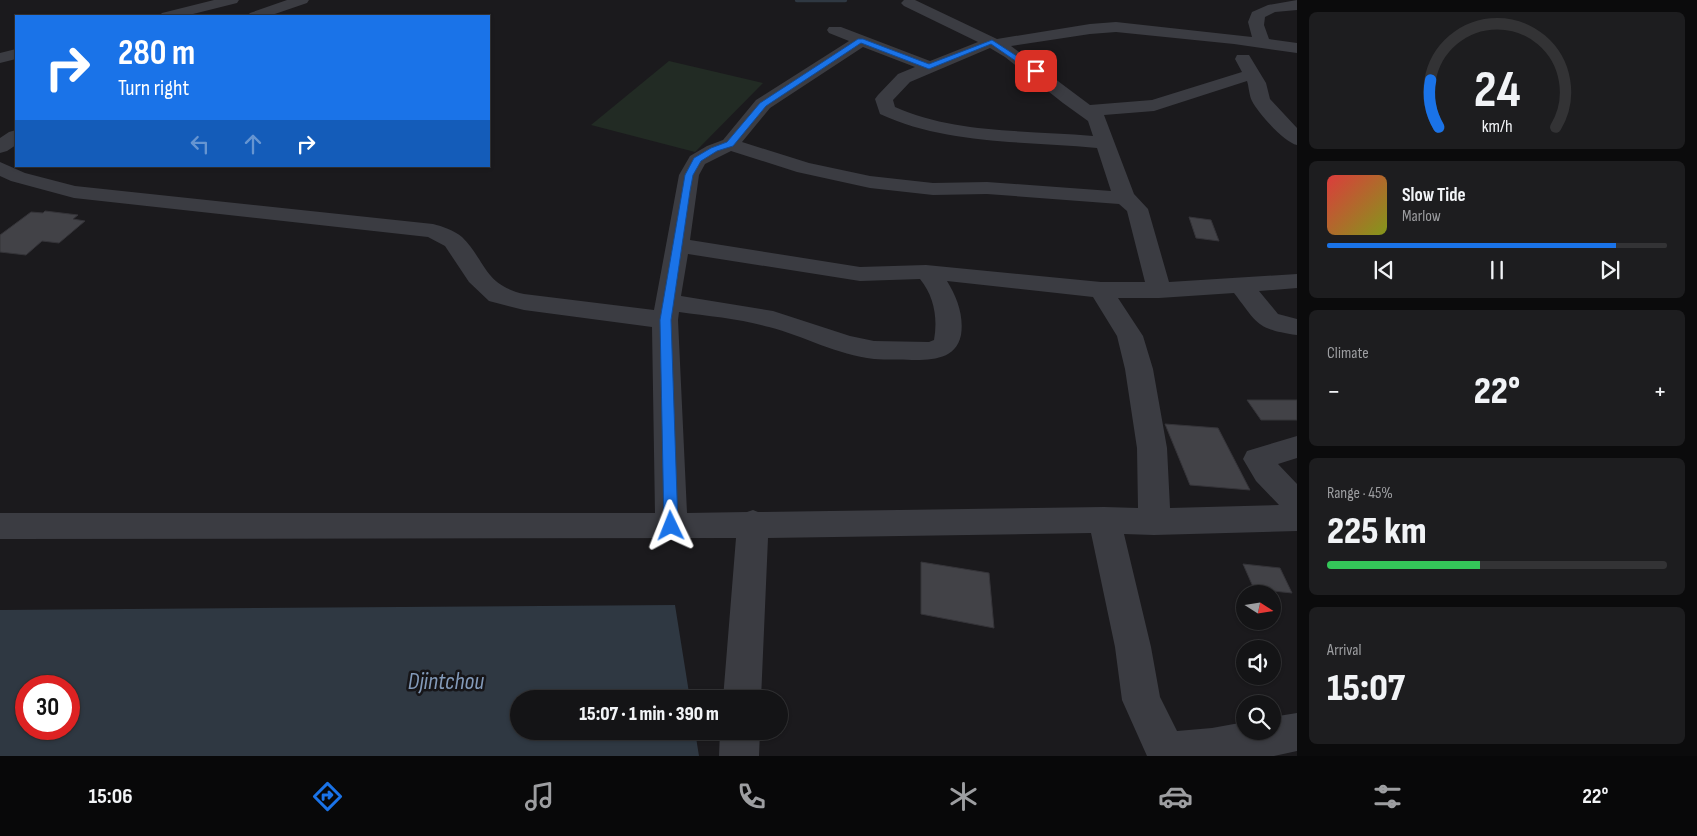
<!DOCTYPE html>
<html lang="en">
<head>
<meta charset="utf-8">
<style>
	body { margin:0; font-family:"Sofia Sans Condensed",sans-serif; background:#1d1d1f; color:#f1f3f6; height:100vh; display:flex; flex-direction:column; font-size:19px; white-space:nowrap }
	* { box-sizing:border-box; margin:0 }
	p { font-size:16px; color:#9d9ea1 }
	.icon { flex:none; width:28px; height:28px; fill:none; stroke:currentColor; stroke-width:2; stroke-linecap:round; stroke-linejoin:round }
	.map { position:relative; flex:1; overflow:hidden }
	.drawer { display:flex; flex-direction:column; gap:12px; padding:12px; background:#0b0b0c; width:400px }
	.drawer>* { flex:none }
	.banner { position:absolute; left:15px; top:15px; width:475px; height:152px; border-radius:0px; box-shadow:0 1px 4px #0004,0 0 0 1px #333335; background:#1a73e8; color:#fff; overflow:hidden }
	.needle { width:32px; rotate:102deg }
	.fabs { position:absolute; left:1236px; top:585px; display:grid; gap:10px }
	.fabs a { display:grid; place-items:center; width:45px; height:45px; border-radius:50%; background:#141416; box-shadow:0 1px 4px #0004,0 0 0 1px #333335; font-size:25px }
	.speed { position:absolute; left:15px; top:675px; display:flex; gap:10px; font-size:25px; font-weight:700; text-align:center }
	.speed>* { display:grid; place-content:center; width:65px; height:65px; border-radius:50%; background:#141416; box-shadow:0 1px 4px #0004,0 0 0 1px #333335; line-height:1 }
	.speed .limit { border:8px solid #d22; background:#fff; color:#111 }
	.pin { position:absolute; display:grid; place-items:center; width:42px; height:42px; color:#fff; margin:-21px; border-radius:10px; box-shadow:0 2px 8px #0006 }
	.me { position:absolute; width:55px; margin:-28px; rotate:358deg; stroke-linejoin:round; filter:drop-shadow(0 0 4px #0008) }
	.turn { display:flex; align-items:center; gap:18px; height:105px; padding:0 20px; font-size:22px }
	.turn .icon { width:65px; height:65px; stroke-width:2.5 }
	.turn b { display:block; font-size:35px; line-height:42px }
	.lanes { display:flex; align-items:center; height:48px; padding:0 20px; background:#0003; justify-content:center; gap:25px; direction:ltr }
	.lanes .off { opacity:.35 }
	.big { font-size:38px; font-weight:800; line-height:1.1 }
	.drawer .widget { flex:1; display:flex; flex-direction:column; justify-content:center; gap:8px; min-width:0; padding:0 18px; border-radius:8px; background:#1d1d1f }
	.drawer .dial { align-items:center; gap:0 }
	.dial svg { height:130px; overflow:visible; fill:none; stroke:#333335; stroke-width:7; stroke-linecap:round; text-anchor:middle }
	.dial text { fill:#f1f3f6; stroke:none }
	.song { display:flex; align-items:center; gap:15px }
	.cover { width:60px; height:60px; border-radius:8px; background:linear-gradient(135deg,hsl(0 70% 55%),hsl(70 70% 35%)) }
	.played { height:5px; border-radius:2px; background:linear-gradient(90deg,#1a73e8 85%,#333335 85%) }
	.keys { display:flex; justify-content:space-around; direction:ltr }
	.heat { display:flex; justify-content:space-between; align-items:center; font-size:28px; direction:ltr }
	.charge { height:8px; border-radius:4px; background:linear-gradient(90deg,#34c759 45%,#333335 0) }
	.trip { position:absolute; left:510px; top:690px; width:278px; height:50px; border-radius:25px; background:#141416; box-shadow:0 1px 4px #0004,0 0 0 1px #333335; font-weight:800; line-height:50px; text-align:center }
	.dock { display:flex; height:80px; justify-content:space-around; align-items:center; background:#080809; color:#9d9ea1 }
	.dock .icon { width:35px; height:35px }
	.dock .active { color:#1a73e8 }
	.dock b { font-size:22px; color:#f1f3f6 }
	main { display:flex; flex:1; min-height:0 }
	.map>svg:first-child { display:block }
	.green { fill:#222b24 }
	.water { fill:#2f3842; fill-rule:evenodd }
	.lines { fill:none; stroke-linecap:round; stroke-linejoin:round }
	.stream { stroke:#2f3842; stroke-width:4.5 }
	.building { fill:#424247; stroke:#353439 }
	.minor { fill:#3b3c42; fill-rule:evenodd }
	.route { fill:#1a73e8; stroke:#114b97 }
	.labels { text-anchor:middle; stroke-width:5; stroke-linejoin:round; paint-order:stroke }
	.near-water-label { font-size:24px; font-style:italic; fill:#839ab9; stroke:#161518 }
</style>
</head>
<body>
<main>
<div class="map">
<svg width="1297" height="756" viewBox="0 0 1297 756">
	<rect width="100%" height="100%" fill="#1b1a1d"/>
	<!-- green -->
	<path class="green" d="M 669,61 L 763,83 L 695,152 L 591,125 Z"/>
	<!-- water -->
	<path class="water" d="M 675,605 L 690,699 L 519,699 L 519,731 L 695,731 L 699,756 L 0,756 L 0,610 ZM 26,686 L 69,686 L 69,729 L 26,729 Z"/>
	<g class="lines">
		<!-- stream -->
		<path class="stream" d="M 797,0 L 845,0"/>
	</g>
	<!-- building -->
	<path class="building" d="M 45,211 L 78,215 L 73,219 L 85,221 L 59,243 L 42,241 L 26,255 L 0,252 L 0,235 L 31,212 L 43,213 Z
		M 1189,217 L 1211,220 L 1219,241 L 1196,238 Z
		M 1247,400 L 1297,400 L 1297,420 L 1261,420 Z
		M 1165,424 L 1218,428 L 1250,490 L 1190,485 Z
		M 921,562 L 989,573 L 994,628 L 921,614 Z
		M 1243,564 L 1280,568 L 1292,593 L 1254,589 Z"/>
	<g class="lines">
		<!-- minor -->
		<path class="minor" d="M 214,0 L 239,0 L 237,3 L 185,16 L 159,16 L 162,13 Z
			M 287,0 L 309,0 L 307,3 L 269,16 L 247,16 L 250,13 Z
			M 904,0 L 915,0 L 997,39 L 1090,24 L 1116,22 L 1252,37 L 1248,22 L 1252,12 L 1268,5 L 1297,0 L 1297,10 L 1275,12 L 1265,17 L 1264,25 L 1269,39 L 1297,43 L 1297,53 L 1234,44 L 1116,32 L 1090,34 L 1011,46 L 1090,105 L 1152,100 L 1242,72 L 1235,59 L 1237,55 L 1249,55 L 1266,83 L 1270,99 L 1297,128 L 1297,145 C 1284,142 1258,113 1252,101 C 1249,95 1249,87 1247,81 L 1154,111 L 1104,115 L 1134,194 L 1148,209 L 1169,282 L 1297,274 L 1297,288 L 1259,291 L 1278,314 L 1297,319 L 1297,335 C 1256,329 1258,324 1234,293 L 1159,298 L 1118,298 L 1143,336 L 1153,369 L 1167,448 L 1170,508 L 1279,505 L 1256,481 L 1243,459 L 1247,451 L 1297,436 L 1297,458 L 1278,464 L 1297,484 L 1297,531 L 1154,535 L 1124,534 L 1151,647 L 1160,697 L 1177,731 L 1212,728 L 1245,722 L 1245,731 L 1272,731 L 1272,717 L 1297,713 L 1297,751 L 1274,756 L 1147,756 L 1122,700 L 1115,647 L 1091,533 L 768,538 L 761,699 L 723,699 L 736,538 L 0,539 L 0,513 L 655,513 L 652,327 L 524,310 L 489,301 L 469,282 L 445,246 L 428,237 L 74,198 L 11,181 L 0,176 L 0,162 L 25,173 L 75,186 L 433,224 C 442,226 455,231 462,237 C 486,261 484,285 524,294 L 654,310 L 679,175 L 690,156 L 707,146 L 723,140 L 756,100 L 849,41 L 829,33 L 827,30 L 829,27 L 841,27 L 930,61 L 978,42 L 904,6 L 901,3 ZM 863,47 L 915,67 L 898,74 L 878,95 L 875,99 L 880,114 C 947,145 1025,141 1097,148 L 1111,191 L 987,182 L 933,183 L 870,176 L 809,163 L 742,142 L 770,108 ZM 990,48 L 1005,57 L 1063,103 L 1088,121 L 1093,136 C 1029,130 955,134 895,107 L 893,100 L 910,82 ZM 731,151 L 797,172 L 870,188 L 933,195 L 987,194 L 1119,204 L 1127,211 L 1145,282 L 1101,282 L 926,265 L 860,267 L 690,240 L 699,175 L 705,164 ZM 688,254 L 860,281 L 920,279 C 934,296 938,318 934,340 L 929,342 L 874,341 L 850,336 L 773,311 L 681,296 ZM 947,281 L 1093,297 L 1117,336 L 1125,369 L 1137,448 L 1138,508 L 1104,507 L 758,512 L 753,510 L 747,512 L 687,513 L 678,320 L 679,312 C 709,316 740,319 769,327 C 804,336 837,355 874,359 C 887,360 900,359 912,360 C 933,360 956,359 961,335 C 964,316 957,297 947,281 Z
			M 16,49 L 16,59 L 0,63 L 0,53 Z
			M 16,130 L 16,145 L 7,151 L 0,153 L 0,138 L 9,132 Z
			M 720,731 L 760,731 L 759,756 L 719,756 Z"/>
	</g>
	<!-- route -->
	<path class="route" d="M 858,39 L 863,39 L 929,64 L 992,40 L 1040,71 L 1033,73 L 991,44 L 929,69 L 861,43 L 766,106 L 733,146 L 717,151 L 701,161 L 693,175 L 690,191 L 671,320 L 678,526 L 676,530 L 671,531 L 666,530 L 664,526 L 660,320 L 685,175 L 694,158 L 711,148 L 727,142 L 760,103 Z"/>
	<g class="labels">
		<!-- near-water labels -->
		<g class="near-water-label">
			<text x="446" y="689">Djintchou</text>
		</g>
	</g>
</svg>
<div class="fabs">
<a><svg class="needle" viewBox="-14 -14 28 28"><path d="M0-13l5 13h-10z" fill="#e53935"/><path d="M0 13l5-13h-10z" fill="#9d9ea1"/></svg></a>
<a><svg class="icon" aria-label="sound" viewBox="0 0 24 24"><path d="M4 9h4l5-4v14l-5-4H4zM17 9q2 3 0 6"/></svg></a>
<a><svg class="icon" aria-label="search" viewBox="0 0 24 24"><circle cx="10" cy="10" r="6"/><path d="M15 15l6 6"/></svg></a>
</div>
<div class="speed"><div class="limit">30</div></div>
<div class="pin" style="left:1036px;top:71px;background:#d93025"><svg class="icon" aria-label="arrive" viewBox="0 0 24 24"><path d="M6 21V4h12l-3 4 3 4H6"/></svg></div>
<svg class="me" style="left:671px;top:526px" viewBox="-20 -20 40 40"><path d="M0-17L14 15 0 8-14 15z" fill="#1a73e8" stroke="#fff" stroke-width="4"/></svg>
<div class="trip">15:07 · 1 min · 390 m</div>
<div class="banner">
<div class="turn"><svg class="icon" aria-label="right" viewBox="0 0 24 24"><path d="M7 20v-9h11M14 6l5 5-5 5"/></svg><div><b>280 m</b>Turn right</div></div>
<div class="lanes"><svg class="icon off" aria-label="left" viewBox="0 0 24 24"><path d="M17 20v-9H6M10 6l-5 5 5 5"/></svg><svg class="icon off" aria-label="ahead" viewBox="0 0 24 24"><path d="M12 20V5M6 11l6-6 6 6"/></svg><svg class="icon" aria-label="right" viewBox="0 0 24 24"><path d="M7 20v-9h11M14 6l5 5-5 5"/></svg></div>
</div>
</div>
<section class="drawer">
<div class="widget dial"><svg viewBox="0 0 100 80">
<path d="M14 69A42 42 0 1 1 86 69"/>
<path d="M14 69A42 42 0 0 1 9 40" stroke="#1a73e8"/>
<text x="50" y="56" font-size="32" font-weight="700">24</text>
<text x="50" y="72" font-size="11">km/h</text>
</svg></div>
<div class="widget">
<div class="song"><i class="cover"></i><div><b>Slow Tide</b><p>Marlow</p></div></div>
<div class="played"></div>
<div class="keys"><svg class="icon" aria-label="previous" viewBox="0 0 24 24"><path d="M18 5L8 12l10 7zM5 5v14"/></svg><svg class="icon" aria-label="pause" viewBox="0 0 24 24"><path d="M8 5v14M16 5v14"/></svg><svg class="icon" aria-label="next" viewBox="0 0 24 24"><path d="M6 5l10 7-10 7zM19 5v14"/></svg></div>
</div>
<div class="widget"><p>Climate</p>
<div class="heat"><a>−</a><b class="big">22°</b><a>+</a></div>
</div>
<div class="widget"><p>Range · 45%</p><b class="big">225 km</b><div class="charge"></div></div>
<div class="widget"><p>Arrival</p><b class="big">15:07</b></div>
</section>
</main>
<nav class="dock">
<b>15:06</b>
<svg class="icon active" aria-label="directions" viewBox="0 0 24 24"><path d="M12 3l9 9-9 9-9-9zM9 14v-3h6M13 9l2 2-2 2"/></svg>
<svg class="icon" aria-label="music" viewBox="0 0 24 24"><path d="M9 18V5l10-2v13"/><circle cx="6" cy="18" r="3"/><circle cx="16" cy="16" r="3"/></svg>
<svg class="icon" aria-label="phone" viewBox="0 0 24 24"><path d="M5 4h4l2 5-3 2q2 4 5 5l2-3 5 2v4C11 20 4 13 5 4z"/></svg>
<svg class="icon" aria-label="climate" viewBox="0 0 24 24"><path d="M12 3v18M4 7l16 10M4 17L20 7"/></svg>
<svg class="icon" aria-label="car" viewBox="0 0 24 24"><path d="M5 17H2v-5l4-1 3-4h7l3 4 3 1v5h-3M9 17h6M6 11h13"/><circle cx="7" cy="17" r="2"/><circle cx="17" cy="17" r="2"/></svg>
<svg class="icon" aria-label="filters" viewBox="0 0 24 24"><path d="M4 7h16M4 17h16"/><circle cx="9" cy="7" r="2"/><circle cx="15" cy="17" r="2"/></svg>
<b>22°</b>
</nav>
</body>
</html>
